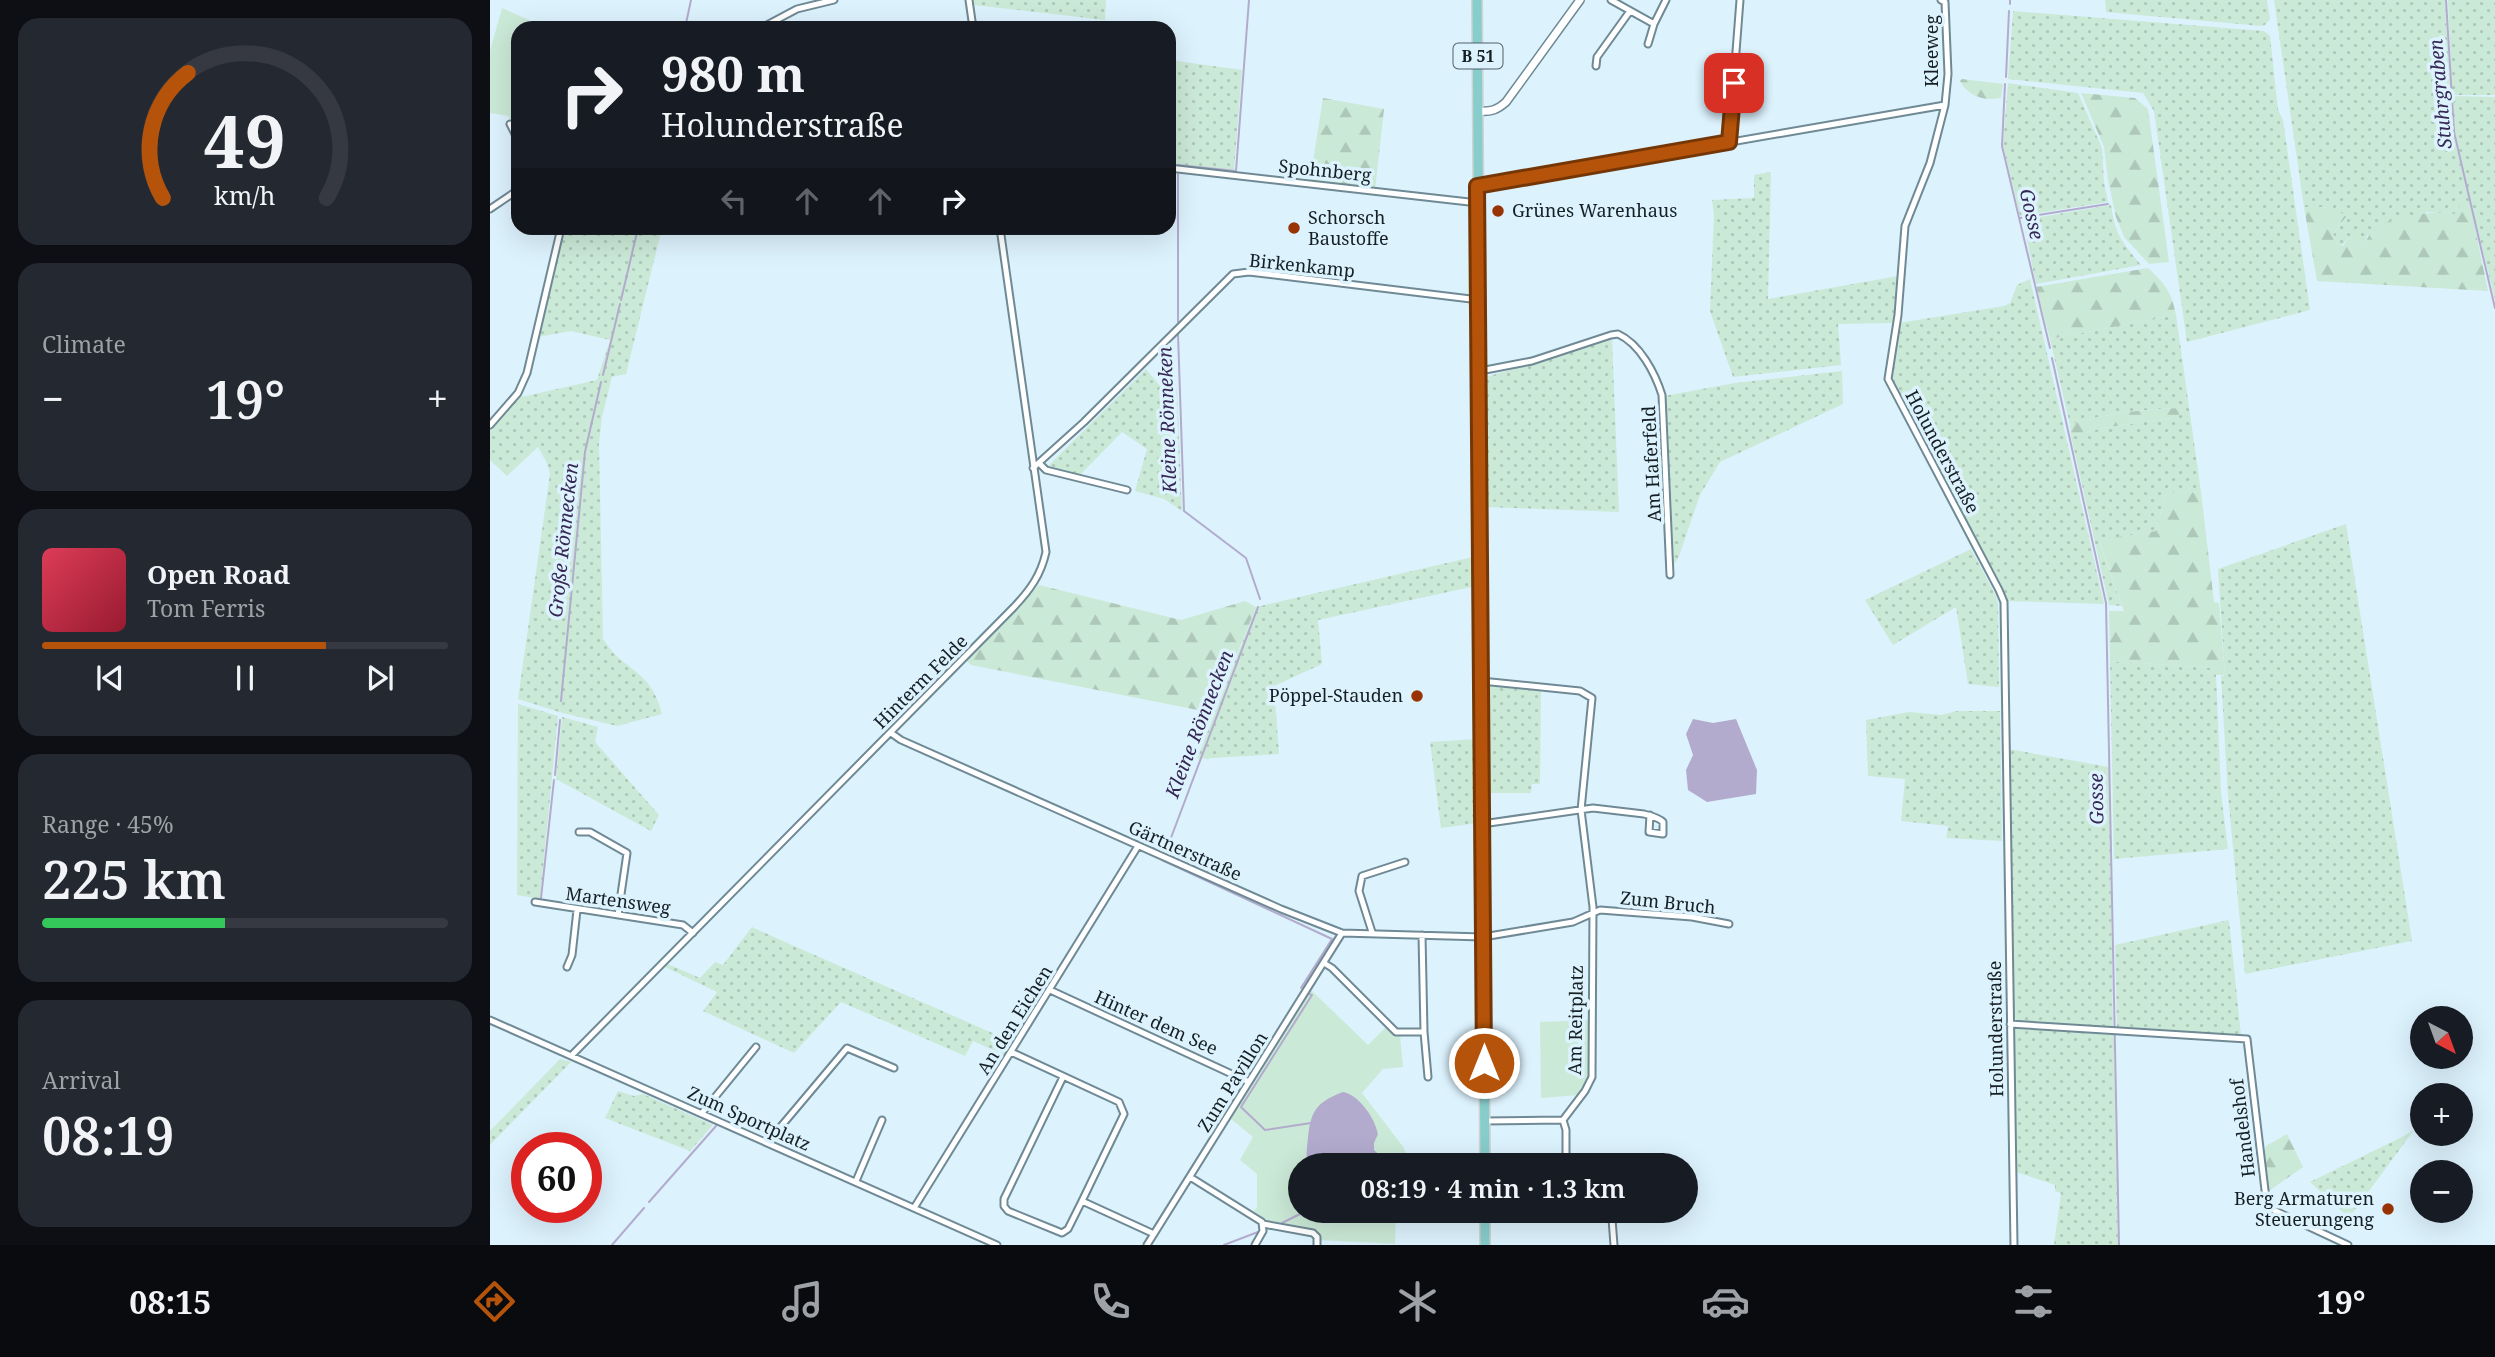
<!DOCTYPE html>
<html lang="en">
<head>
<meta charset="utf-8">
<style>
	body { margin:0; font-family:"Noto Serif",serif; background:#242831; color:#f1f3f6; height:100vh; display:flex; flex-direction:column; font-size:26px; white-space:nowrap }
	* { box-sizing:border-box; margin:0 }
	p { font-size:23px; color:#9ea1a6 }
	.icon { flex:none; width:38px; height:38px; fill:none; stroke:currentColor; stroke-width:2; stroke-linecap:round; stroke-linejoin:round }
	.map { position:relative; flex:1; overflow:hidden }
	.details { display:flex; flex-direction:column; gap:18px; padding:18px; background:#0d0f14; width:490px }
	.details>* { flex:none }
	.top-card { position:absolute; left:21px; top:21px; width:665px; height:214px; border-radius:21px; box-shadow:0 7px 28px #0002; background:#171b24; color:#f1f3f6; overflow:hidden }
	.needle { width:46px; rotate:139deg }
	.controls { position:absolute; left:1920px; top:1006px; display:grid; gap:14px }
	.controls a { display:grid; place-items:center; width:63px; height:63px; border-radius:50%; background:#171b24; box-shadow:0 7px 28px #0002; font-size:35px }
	.speed { position:absolute; left:21px; top:1132px; display:flex; gap:14px; font-size:35px; font-weight:700; text-align:center }
	.speed>* { display:grid; place-content:center; width:91px; height:91px; border-radius:50%; background:#171b24; box-shadow:0 7px 28px #0002; line-height:1 }
	.speed .limit { border:10px solid #d22; background:#fff; color:#111 }
	.pin { position:absolute; display:grid; place-items:center; width:60px; height:60px; color:#fff; margin:-30px; border-radius:14px; box-shadow:0 4px 10px #0006 }
	.me { position:absolute; width:77px; margin:-38px; rotate:0deg; stroke-linejoin:round; filter:drop-shadow(0 0 5px #0008) }
	.turn { display:flex; align-items:center; gap:24px; height:147px; padding:0 35px; font-size:32px }
	.turn .icon { width:91px; height:91px; stroke-width:2.5 }
	.turn b { display:block; font-size:49px; line-height:60px }
	.lanes { display:flex; align-items:center; height:66px; padding:0 35px; background:#0003; justify-content:center; gap:35px; direction:ltr }
	.lanes .off { opacity:.35 }
	.big { font-size:52px; font-weight:600; line-height:1.1 }
	.details .widget { flex:1; display:flex; flex-direction:column; justify-content:center; gap:10px; min-width:0; padding:0 24px; border-radius:21px; background:#242831 }
	.details .dial { align-items:center; gap:0 }
	.dial svg { height:182px; overflow:visible; fill:none; stroke:#363941; stroke-width:7; stroke-linecap:round; text-anchor:middle }
	.dial text { fill:#f1f3f6; stroke:none }
	.song { display:flex; align-items:center; gap:21px }
	.cover { width:84px; height:84px; border-radius:10px; background:linear-gradient(135deg,hsl(350 70% 55%),hsl(350 70% 35%)) }
	.played { height:7px; border-radius:4px; background:linear-gradient(90deg,#b45309 70%,#363941 70%) }
	.keys { display:flex; justify-content:space-around; direction:ltr }
	.heat { display:flex; justify-content:space-between; align-items:center; font-size:38px; direction:ltr }
	.charge { height:10px; border-radius:5px; background:linear-gradient(90deg,#34c759 45%,#363941 0) }
	.trip { position:absolute; left:798px; top:1153px; width:410px; height:70px; border-radius:35px; background:#171b24; box-shadow:0 7px 28px #0002; font-weight:600; line-height:70px; text-align:center }
	.dock { display:flex; height:112px; justify-content:space-around; align-items:center; background:#090b0e; color:#9ea1a6 }
	.dock .icon { width:49px; height:49px }
	.dock .on { color:#b45309 }
	.dock b { font-size:32px; color:#f1f3f6 }
	main { display:flex; flex:1; min-height:0 }
	.map>svg:first-child { display:block }
	.grass { fill:url(#grass-dots) }
	.forest { fill:url(#forest-firs) }
	.green { fill:#cbe9d7 }
	.water { fill:#b3abce }
	.lines { fill:none; stroke-linecap:round; stroke-linejoin:round }
	.stream { stroke:#b3abce; stroke-width:2 }
	.minor-casing { stroke:#6f8995; stroke-width:9 }
	.tertiary-casing { stroke:#6f8995; stroke-width:10 }
	.primary-casing { stroke:#d0d2d3; stroke-width:12 }
	.minor { stroke:#fff; stroke-width:5 }
	.tertiary { stroke:#fff; stroke-width:7 }
	.primary { stroke:#87cdcb; stroke-width:9 }
	.route-casing { stroke:#753606; stroke-width:18 }
	.route { stroke:#b45309; stroke-width:12 }
	.poi-dot { fill:#983305; stroke:#dcf2fd; stroke-width:2.5 }
	.labels { text-anchor:middle; stroke-width:7; stroke-linejoin:round; paint-order:stroke }
	.shield { fill:#dcf2fd; stroke:#515e65; stroke-width:2 }
	.shield-label { font-size:16px; font-weight:bold; fill:#151f24 }
	.street-label { font-size:18px; fill:#151f24; stroke:#dcf2fd }
	.poi-label { font-size:18px; fill:#151f24; stroke:#dcf2fd; text-anchor:start }
	.water-label { font-size:19px; font-style:italic; fill:#362755; stroke:#dcf2fd }
</style>
</head>
<body>
<main>
<section class="details">
<div class="widget dial"><svg viewBox="0 0 100 80">
<path d="M14 69A42 42 0 1 1 86 69"/>
<path d="M14 69A42 42 0 0 1 25 14" stroke="#b45309"/>
<text x="50" y="56" font-size="32" font-weight="700">49</text>
<text x="50" y="72" font-size="11">km/h</text>
</svg></div>
<div class="widget"><p>Climate</p>
<div class="heat"><a>−</a><b class="big">19°</b><a>+</a></div>
</div>
<div class="widget">
<div class="song"><i class="cover"></i><div><b>Open Road</b><p>Tom Ferris</p></div></div>
<div class="played"></div>
<div class="keys"><svg class="icon" aria-label="previous" viewBox="0 0 24 24"><path d="M18 5L8 12l10 7zM5 5v14"/></svg><svg class="icon" aria-label="pause" viewBox="0 0 24 24"><path d="M8 5v14M16 5v14"/></svg><svg class="icon" aria-label="next" viewBox="0 0 24 24"><path d="M6 5l10 7-10 7zM19 5v14"/></svg></div>
</div>
<div class="widget"><p>Range · 45%</p><b class="big">225 km</b><div class="charge"></div></div>
<div class="widget"><p>Arrival</p><b class="big">08:19</b></div>
</section>
<div class="map">
<svg width="2005" height="1245" viewBox="0 0 2005 1245">
	<defs>
		<pattern id="grass-dots" width="8" height="8" patternUnits="userSpaceOnUse" patternTransform="scale(1.75)"><rect width="8" height="8" fill="#cbe9d7"/><path d="M2 2h.1M6 6h.1" fill="none" stroke="#adc7b8" stroke-width="1.8" stroke-linecap="round"/></pattern>
		<pattern id="forest-firs" width="22" height="20" patternUnits="userSpaceOnUse" patternTransform="scale(1.75)"><rect width="22" height="20" fill="#cbe9d7"/><path d="M5 1l3.5 6h-7zM16 11l3.5 6h-7z" fill="#adc7b8"/></pattern>
	</defs>
	<rect width="100%" height="100%" fill="#dcf2fd"/>
	<!-- grass -->
	<path class="grass" d="M 483,0 L 616,0 L 615,20 L 484,5 Z
		M 1615,0 L 1777,0 L 1780,19 L 1775,25 L 1771,26 L 1616,12 Z
		M 1784,0 L 1955,0 L 1963,133 L 1981,208 L 1977,203 L 1965,214 L 1936,212 L 1877,236 L 1875,244 L 1859,238 L 1852,245 L 1848,244 L 1843,234 L 1856,218 L 1835,207 L 1814,207 Z
		M 1958,0 L 2005,0 L 2005,95 L 1962,95 Z
		M 1523,11 L 1774,31 L 1780,36 L 1788,110 L 1793,120 L 1820,310 L 1697,342 L 1664,111 L 1653,93 L 1518,79 Z
		M 680,60 L 752,70 L 744,170 L 679,164 Z
		M 1518,83 L 1588,93 L 1612,148 L 1614,183 L 1618,202 L 1530,216 L 1513,145 Z
		M 1962,96 L 2005,97 L 2005,300 L 1964,132 Z
		M 1281,172 L 1278,299 L 1408,276 L 1404,323 L 1348,324 L 1351,365 L 1243,377 L 1220,311 L 1224,215 L 1222,200 L 1264,198 L 1264,175 Z
		M 1621,205 C 1625,235 1633,243 1651,265 L 1546,284 L 1533,220 Z
		M 75,228 L 172,228 L 136,374 L 122,377 L 112,417 L 109,443 L 113,639 C 133,672 161,668 172,714 L 127,726 L 69,712 L 28,699 L 60,474 L 57,463 L 48,447 L 17,476 L 0,460 L 0,429 L 27,398 L 107,380 L 120,340 L 81,331 L 48,337 Z
		M 1540,279 L 1614,604 L 1516,601 L 1401,378 L 1409,323 L 1514,306 L 1520,303 L 1527,285 Z
		M 1686,315 L 1711,492 L 1676,493 L 1666,531 L 1609,541 L 1632,606 L 1619,605 L 1581,436 L 1612,428 L 1689,417 L 1688,408 C 1651,410 1615,413 1580,425 L 1560,339 Z
		M 1122,339 L 1129,512 L 998,507 L 996,377 Z
		M 656,369 L 676,393 L 687,387 L 692,511 L 674,499 L 645,491 L 657,449 L 632,432 L 589,476 L 561,469 L 558,466 Z
		M 1352,371 L 1353,404 L 1230,462 L 1210,495 L 1188,559 L 1183,565 L 1174,396 L 1245,383 Z
		M 1856,524 L 1922,941 L 1755,974 L 1738,795 L 1731,676 L 1735,675 L 1728,569 Z
		M 1481,549 L 1505,594 L 1508,603 L 1509,687 L 1478,684 L 1466,607 L 1403,645 L 1375,600 Z
		M 987,556 L 986,586 L 828,620 L 832,664 L 784,686 L 789,754 L 707,759 L 766,607 Z
		M 1620,661 L 1722,668 L 1726,675 L 1731,793 L 1738,849 L 1624,859 Z
		M 999,685 L 1051,689 L 1050,784 L 1042,784 L 1041,793 L 999,793 Z
		M 28,704 L 68,716 L 50,899 L 27,895 Z
		M 1467,711 L 1510,711 L 1512,841 L 1456,838 L 1458,826 L 1411,821 L 1415,779 L 1378,776 L 1376,720 L 1419,712 L 1451,715 Z
		M 72,717 L 108,727 L 105,742 L 169,815 L 161,831 L 66,779 Z
		M 988,739 L 988,823 L 951,828 L 940,742 Z
		M 1519,749 L 1619,767 L 1623,1028 L 1528,1022 L 1523,1015 Z
		M 1739,920 L 1751,1035 L 1627,1027 L 1625,945 Z
		M 262,927 L 295,942 L 523,1042 L 514,1055 L 483,1041 L 475,1056 L 351,1002 L 304,1053 L 213,1011 L 227,992 L 175,967 L 178,964 L 210,978 L 225,962 L 233,965 Z
		M 1524,1028 L 1624,1035 L 1628,1245 L 1564,1245 L 1571,1193 L 1565,1191 L 1565,1185 L 1526,1172 Z
		M 70,1059 L 81,1062 L 0,1145 L 0,1131 Z
		M 128,1091 L 144,1096 L 153,1094 L 223,1125 L 200,1151 L 115,1118 Z
		M 1924,1130 L 1859,1218 L 1820,1182 L 1912,1137 Z"/>
	<!-- forest -->
	<path class="forest" d="M 1472,79 L 1513,84 L 1511,98 C 1494,101 1479,97 1470,81 Z
		M 1591,93 L 1645,98 L 1658,109 L 1679,262 L 1659,264 L 1634,237 L 1626,217 L 1618,180 L 1614,147 Z
		M 833,98 L 894,109 L 885,190 L 820,180 Z
		M 1970,203 L 1977,203 L 1981,208 L 1998,291 L 1827,281 L 1814,207 C 1828,207 1847,205 1856,217 L 1843,234 L 1848,244 L 1853,246 L 1859,238 L 1875,243 L 1884,226 C 1914,217 1934,210 1965,214 L 1969,210 Z
		M 1658,268 C 1676,285 1681,291 1686,315 L 1560,339 L 1546,287 Z
		M 1689,408 L 1689,417 L 1612,428 L 1581,436 L 1580,425 C 1615,413 1652,410 1689,408 Z
		M 1711,492 L 1724,602 L 1729,603 L 1735,675 L 1726,675 L 1722,668 L 1620,661 L 1619,611 L 1634,611 L 1609,540 L 1666,531 L 1676,493 Z
		M 549,585 L 691,620 L 755,601 L 766,607 L 723,713 L 481,665 L 476,660 Z
		M 1797,1134 L 1813,1167 L 1779,1191 L 1773,1158 L 1776,1146 Z"/>
	<!-- green -->
	<path class="green" d="M 12,8 L 57,28 L 28,28 L 28,117 L 21,121 L 18,116 L 0,113 L 0,51 Z
		M 821,990 L 878,1045 L 896,1027 L 904,1035 L 910,1035 L 913,1067 L 893,1069 L 872,1093 L 914,1148 L 920,1165 L 810,1166 L 810,1211 L 908,1211 L 906,1216 L 905,1244 L 830,1240 L 829,1232 L 820,1229 L 782,1224 L 764,1211 L 767,1207 L 767,1174 L 750,1160 L 763,1137 L 741,1119 Z
		M 1099,1020 C 1099,1046 1106,1075 1088,1095 L 1051,1098 L 1050,1022 Z"/>
	<!-- water -->
	<path class="water" d="M 1203,719 L 1223,723 L 1246,719 L 1267,770 L 1266,794 L 1217,802 L 1198,790 L 1196,770 L 1203,755 L 1196,734 Z
		M 853,1092 C 869,1095 885,1118 888,1134 L 884,1143 L 884,1150 L 900,1165 L 817,1165 C 816,1156 817,1147 818,1137 C 821,1110 827,1102 853,1092 Z
		M 842,1211 L 894,1211 L 891,1215 L 860,1218 Z"/>
	<g class="lines">
		<!-- stream -->
		<path class="stream" d="M 1956,0 L 1964,132 L 2005,308
			M 1520,4 L 1520,0
			M 195,28 L 201,0
			M 1516,77 L 1519,11
			M 1515,84 L 1512,146 L 1560,348
			M 688,165 L 746,171 L 759,0
			M 688,174 L 688,322
			M 1530,218 L 1618,204
			M 131,300 L 148,228
			M 688,334 L 694,511 L 756,558 L 770,599
			M 1562,358 L 1616,603 L 1629,1245
			M 113,375 L 130,304
			M 71,701 L 95,452 L 111,382
			M 65,775 L 70,720
			M 676,851 L 768,607
			M 672,860 L 842,939 L 811,988
			M 51,898 L 64,780
			M 819,994 L 822,995 L 751,1107 L 775,1130 L 821,1123
			M 159,1202 L 226,1126
			M 792,1223 L 816,1211
			M 122,1245 L 154,1208
			M 734,1245 L 768,1232"/>
		<!-- minor casing -->
		<g class="minor-casing">
			<path id="minor" d="M 479,0 L 483,28
				M 1121,0 L 1164,24
				M 1451,0 L 1455,2 L 1458,74 L 1455,105 L 1440,163 L 1415,226 L 1408,315 L 1398,379 L 1509,590 L 1514,602 L 1524,1245
				M 271,28 L 307,9 L 344,0
				M 1158,44 L 1164,24 L 1176,0
				M 1106,66 L 1107,57 L 1140,11
				M 20,124 L 28,140
				M 1239,142 L 1250,0
				M 679,168 L 988,203
				M 987,186 L 1455,105
				M 0,209 L 28,190
				M 990,371 L 1042,361 L 1121,335 L 1128,334 C 1150,344 1165,373 1172,395 L 1180,575
				M 0,425 L 28,393 L 37,373 L 71,228
				M 550,464 L 556,470 L 637,490
				M 543,468 L 594,422 L 743,274 L 759,272 L 989,300
				M 991,681 L 1090,691 L 1102,698 L 1091,810 L 1103,907 L 1102,1077 L 1095,1091 L 1073,1120
				M 401,733 L 411,740 L 791,909 L 852,933 L 993,937 L 1083,922 L 1110,910 L 1202,917 L 1239,924
				M 992,824 L 1103,808 L 1154,814 C 1161,816 1168,817 1173,822 L 1173,834 L 1159,832 L 1160,815
				M 89,832 L 100,832 L 137,853 L 128,915
				M 45,902 L 193,925 L 203,933
				M 882,932 L 869,891 L 872,876 L 915,862
				M 932,935 L 934,1032 L 938,1077
				M 834,963 L 842,968 L 906,1032 L 934,1032
				M 77,967 L 82,955 L 87,910
				M 560,990 L 759,1082
				M 0,1020 L 507,1245
				M 1520,1024 L 1757,1039 L 1777,1207 L 1858,1245
				M 521,1052 L 629,1102 L 634,1114 L 592,1201 L 664,1234
				M 82,1055 L 524,607 C 540,590 551,575 556,552 L 510,228
				M 573,1077 L 514,1199 L 514,1206 L 518,1211 L 572,1233 L 578,1229 L 592,1201
				M 212,1113 L 266,1047
				M 1073,1120 L 1076,1130 L 1076,1166
				M 994,1121 L 1073,1120
				M 277,1143 L 357,1048 L 404,1068
				M 700,1177 L 772,1222 L 773,1231 L 765,1245
				M 366,1181 L 392,1120
				M 424,1208 L 648,846
				M 1060,1213 L 1061,1211
				M 1122,1219 L 1124,1245
				M 773,1224 L 823,1233 L 827,1237 L 827,1245
				M 657,1245 L 852,933"/>
		</g>
		<!-- tertiary casing -->
		<g class="tertiary-casing">
			<path id="tertiary" d="M 989,111 C 1001,112 1007,110 1016,102 L 1090,0"/>
		</g>
		<!-- primary casing -->
		<g class="primary-casing">
			<path id="primary" d="M 987,0 L 995,1166
				M 995,1211 L 995,1245"/>
		</g>
		<!-- minor -->
		<use href="#minor" class="minor"/>
		<!-- tertiary -->
		<use href="#tertiary" class="tertiary"/>
		<!-- primary -->
		<use href="#primary" class="primary"/>
	</g>
	<g class="lines">
		<!-- route casing -->
		<g class="route-casing">
			<path id="route" d="M 994,1063 L 987,186 L 1239,142 L 1244,83"/>
		</g>
		<!-- route -->
		<use href="#route" class="route"/>
	</g>
	<!-- markers -->
	<g class="poi-dot">
		<circle cx="1008" cy="211" r="7"/>
		<circle cx="804" cy="228" r="7"/>
		<circle cx="927" cy="696" r="7"/>
		<circle cx="1898" cy="1209" r="7"/>
	</g>
	<g class="labels">
		<!-- shield labels -->
		<rect class="shield" x="963.5" y="43.5" width="49" height="25" rx="5"/>
		<g class="shield-label">
			<text x="988" y="62">B 51</text>
		</g>
		<!-- street labels -->
		<g class="street-label">
			<text transform="translate(1442 51) rotate(-90)" y="6">Kleeweg</text>
			<text transform="translate(835 171) rotate(6)" y="6">Spohnberg</text>
			<text transform="translate(812 266) rotate(6)" y="6">Birkenkamp</text>
			<text transform="translate(1452 452) rotate(62)" y="6">Holunderstraße</text>
			<text transform="translate(1162 464) rotate(-93)" y="6">Am Haferfeld</text>
			<text transform="translate(431 682) rotate(-45)" y="6">Hinterm Felde</text>
			<text transform="translate(695 851) rotate(24)" y="6">Gärtnerstraße</text>
			<text transform="translate(128 901) rotate(8)" y="6">Martensweg</text>
			<text transform="translate(1178 903) rotate(6)" y="6">Zum Bruch</text>
			<text transform="translate(525 1020) rotate(-58)" y="6">An den Eichen</text>
			<text transform="translate(1086 1020) rotate(-89)" y="6">Am Reitplatz</text>
			<text transform="translate(666 1023) rotate(24)" y="6">Hinter dem See</text>
			<text transform="translate(1506 1029) rotate(-91)" y="6">Holunderstraße</text>
			<text transform="translate(743 1082) rotate(-58)" y="6">Zum Pavillon</text>
			<text transform="translate(259 1119) rotate(24)" y="6">Zum Sportplatz</text>
			<text transform="translate(1753 1128) rotate(-97)" y="6">Handelshof</text>
		</g>
		<!-- poi labels -->
		<g class="poi-label">
			<text x="1022" y="217">Grünes Warenhaus</text>
			<text x="818" y="224">Schorsch<tspan x="818" dy="21">Baustoffe</tspan></text>
			<text x="913" y="702" text-anchor="end">Pöppel-Stauden</text>
			<text x="1884" y="1205" text-anchor="end">Berg Armaturen<tspan x="1884" dy="21">Steuerungeng</tspan></text>
		</g>
		<!-- water labels -->
		<g class="water-label">
			<text transform="translate(1950 94) rotate(-95)" y="7">Stuhrgraben</text>
			<text transform="translate(1542 214) rotate(77)" y="7">Gosse</text>
			<text transform="translate(677 420) rotate(-92)" y="7">Kleine Rönneken</text>
			<text transform="translate(73 540) rotate(-84)" y="7">Große Rönnecken</text>
			<text transform="translate(709 724) rotate(-69)" y="7">Kleine Rönnecken</text>
			<text transform="translate(1606 799) rotate(-91)" y="7">Gosse</text>
		</g>
	</g>
</svg>
<div class="controls">
<a><svg class="needle" viewBox="-14 -14 28 28"><path d="M0-13l5 13h-10z" fill="#e53935"/><path d="M0 13l5-13h-10z" fill="#9ea1a6"/></svg></a>
<a>+</a>
<a>−</a>
</div>
<div class="speed"><div class="limit">60</div></div>
<div class="pin" style="left:1244px;top:83px;background:#d93025"><svg class="icon" aria-label="arrive" viewBox="0 0 24 24"><path d="M6 21V4h12l-3 4 3 4H6"/></svg></div>
<svg class="me" style="left:994px;top:1063px" viewBox="-20 -20 40 40"><circle r="17" fill="#b45309" stroke="#fff" stroke-width="3"/><path d="M0-11L8 9 0 5-8 9z" fill="#fff"/></svg>
<div class="trip">08:19 · 4 min · 1.3 km</div>
<div class="top-card">
<div class="turn"><svg class="icon" aria-label="right" viewBox="0 0 24 24"><path d="M7 20v-9h11M14 6l5 5-5 5"/></svg><div><b>980 m</b>Holunderstraße</div></div>
<div class="lanes"><svg class="icon off" aria-label="left" viewBox="0 0 24 24"><path d="M17 20v-9H6M10 6l-5 5 5 5"/></svg><svg class="icon off" aria-label="ahead" viewBox="0 0 24 24"><path d="M12 20V5M6 11l6-6 6 6"/></svg><svg class="icon off" aria-label="ahead" viewBox="0 0 24 24"><path d="M12 20V5M6 11l6-6 6 6"/></svg><svg class="icon" aria-label="right" viewBox="0 0 24 24"><path d="M7 20v-9h11M14 6l5 5-5 5"/></svg></div>
</div>
</div>
</main>
<nav class="dock">
<b>08:15</b>
<svg class="icon on" aria-label="directions" viewBox="0 0 24 24"><path d="M12 3l9 9-9 9-9-9zM9 14v-3h6M13 9l2 2-2 2"/></svg>
<svg class="icon" aria-label="music" viewBox="0 0 24 24"><path d="M9 18V5l10-2v13"/><circle cx="6" cy="18" r="3"/><circle cx="16" cy="16" r="3"/></svg>
<svg class="icon" aria-label="phone" viewBox="0 0 24 24"><path d="M5 4h4l2 5-3 2q2 4 5 5l2-3 5 2v4C11 20 4 13 5 4z"/></svg>
<svg class="icon" aria-label="climate" viewBox="0 0 24 24"><path d="M12 3v18M4 7l16 10M4 17L20 7"/></svg>
<svg class="icon" aria-label="car" viewBox="0 0 24 24"><path d="M5 17H2v-5l4-1 3-4h7l3 4 3 1v5h-3M9 17h6M6 11h13"/><circle cx="7" cy="17" r="2"/><circle cx="17" cy="17" r="2"/></svg>
<svg class="icon" aria-label="filters" viewBox="0 0 24 24"><path d="M4 7h16M4 17h16"/><circle cx="9" cy="7" r="2"/><circle cx="15" cy="17" r="2"/></svg>
<b>19°</b>
</nav>
</body>
</html>
